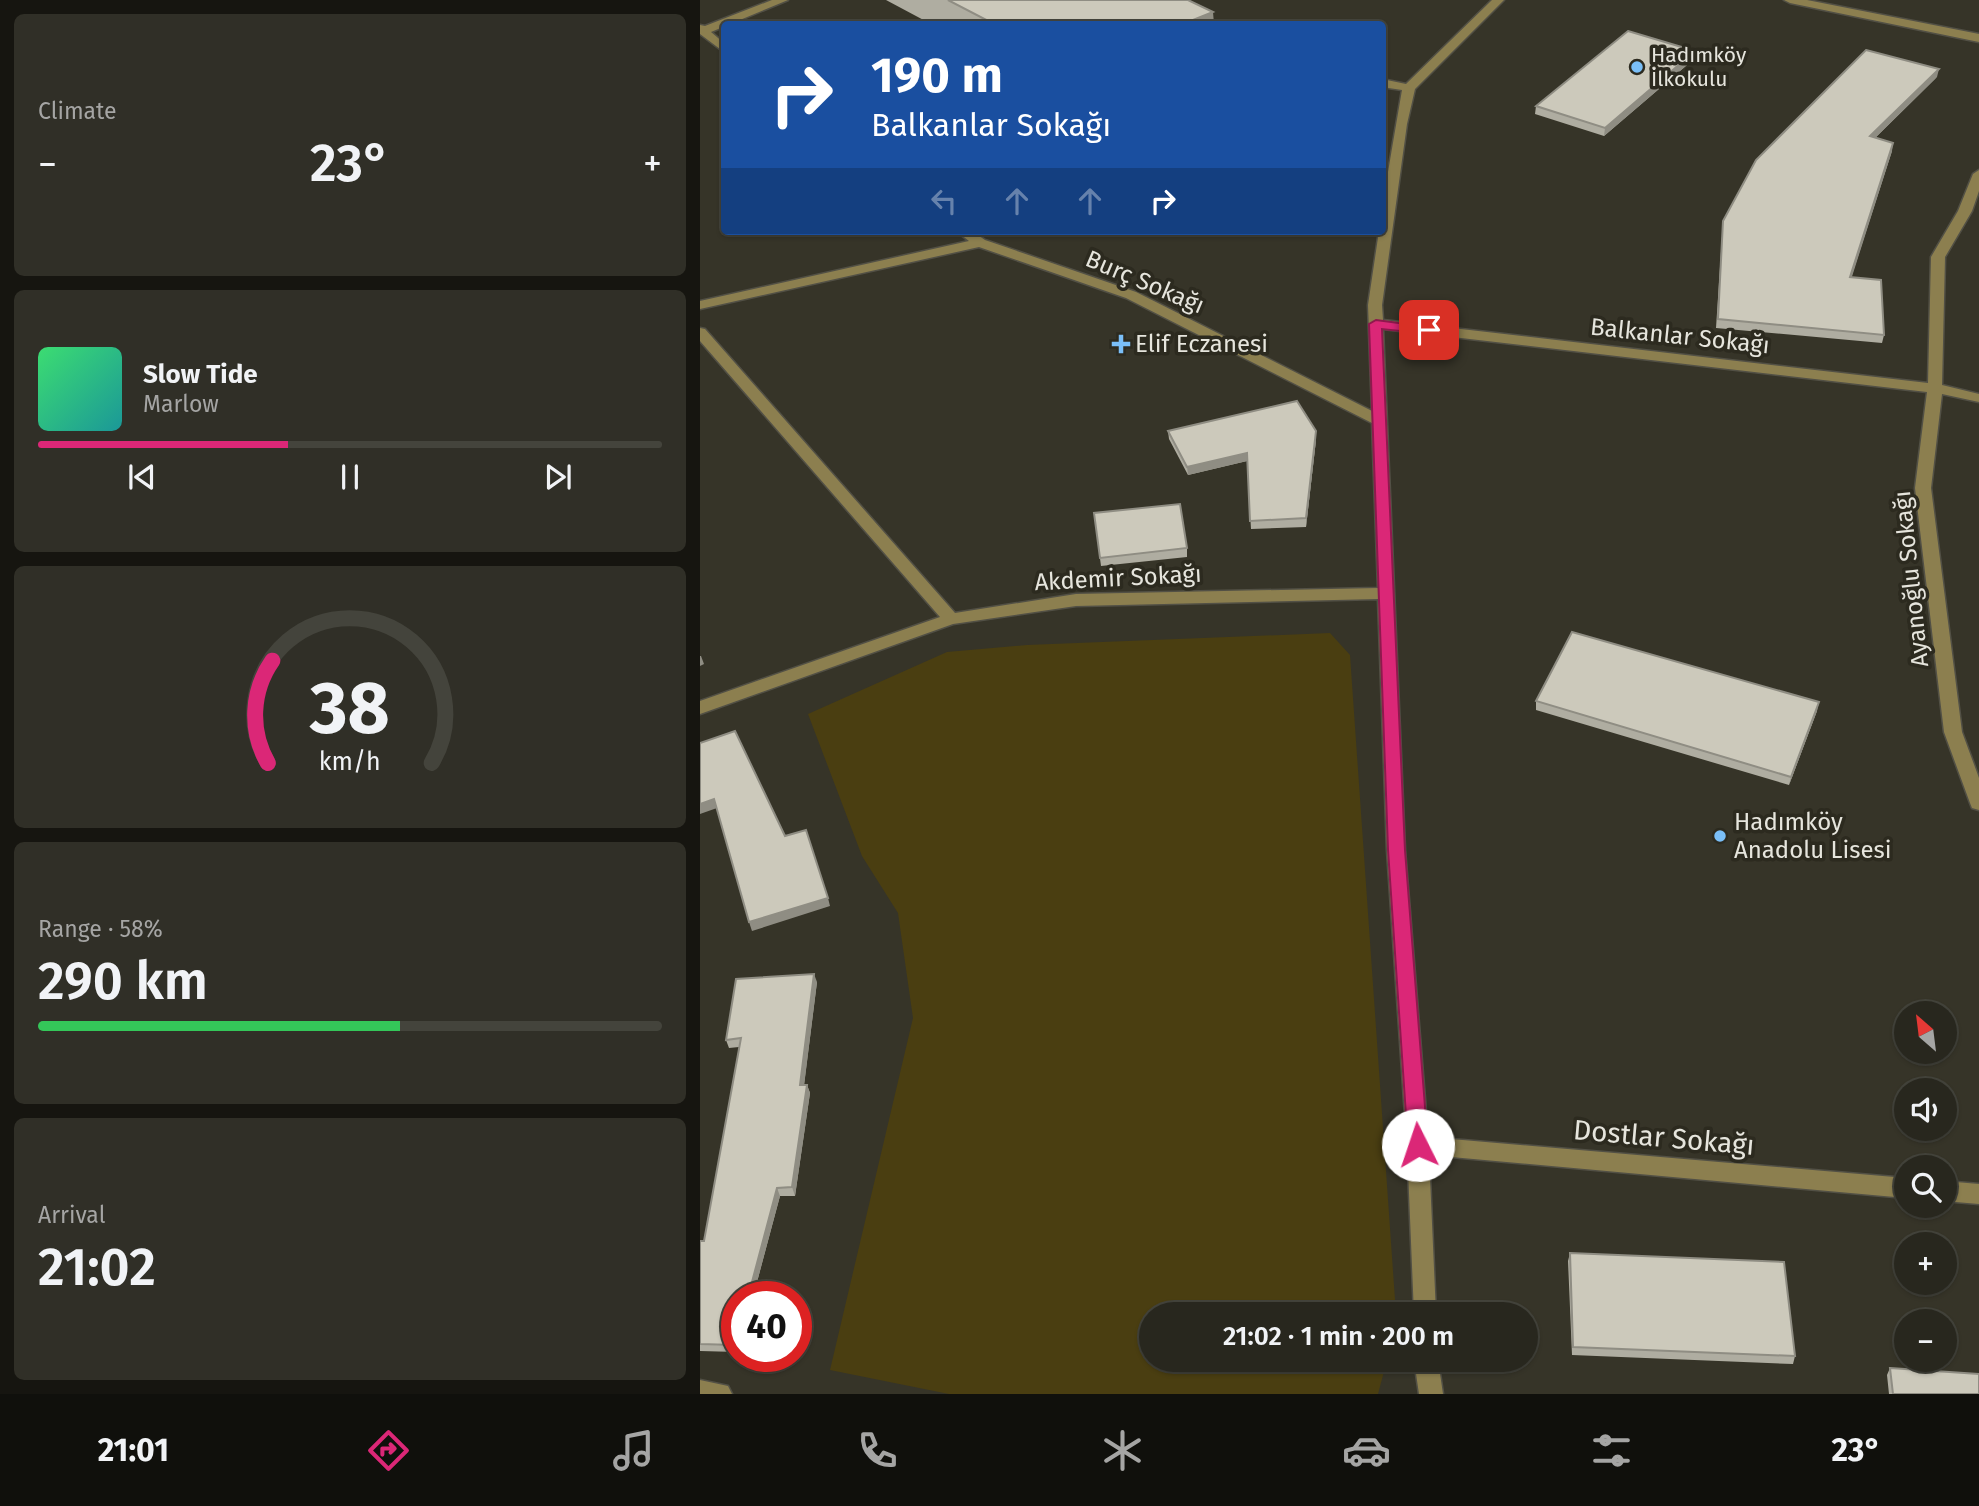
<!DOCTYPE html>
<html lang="en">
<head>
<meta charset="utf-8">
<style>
	body { margin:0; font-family:"Fira Sans",sans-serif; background:#302f27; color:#f1f3f6; height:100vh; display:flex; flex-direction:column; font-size:26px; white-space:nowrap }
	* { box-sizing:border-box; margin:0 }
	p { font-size:23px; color:#a5a5a4 }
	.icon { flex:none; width:38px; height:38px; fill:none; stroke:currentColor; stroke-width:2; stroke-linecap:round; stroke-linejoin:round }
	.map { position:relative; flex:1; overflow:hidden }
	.panel { display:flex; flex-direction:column; gap:14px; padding:14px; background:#161510; width:700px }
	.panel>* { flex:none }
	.banner { position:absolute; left:21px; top:21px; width:665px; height:214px; border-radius:7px; box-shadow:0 2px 5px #0004,0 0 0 2px #44443c; background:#1a4fa0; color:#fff; overflow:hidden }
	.needle { width:46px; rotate:332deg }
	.fabs { position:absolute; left:1194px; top:1001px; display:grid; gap:14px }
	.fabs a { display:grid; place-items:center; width:63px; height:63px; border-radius:50%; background:#28271e; box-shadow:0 2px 5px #0004,0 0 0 2px #44443c; font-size:35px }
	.speed { position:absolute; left:21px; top:1281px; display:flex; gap:14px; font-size:35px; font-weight:700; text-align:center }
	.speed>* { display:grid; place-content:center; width:91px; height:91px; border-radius:50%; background:#28271e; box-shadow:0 2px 5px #0004,0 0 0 2px #44443c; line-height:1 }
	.speed .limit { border:10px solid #d22; background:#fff; color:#111 }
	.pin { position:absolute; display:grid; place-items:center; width:60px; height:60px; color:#fff; margin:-30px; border-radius:14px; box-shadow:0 4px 10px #0006 }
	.me { position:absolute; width:77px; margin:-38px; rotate:356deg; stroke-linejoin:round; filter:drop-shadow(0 0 5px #0008) }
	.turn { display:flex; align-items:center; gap:24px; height:147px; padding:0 35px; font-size:32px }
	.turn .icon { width:91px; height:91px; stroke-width:2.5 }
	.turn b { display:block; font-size:49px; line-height:60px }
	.lanes { display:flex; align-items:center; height:66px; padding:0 35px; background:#0003; justify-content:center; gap:35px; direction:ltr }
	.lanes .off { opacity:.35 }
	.big { font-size:52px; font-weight:600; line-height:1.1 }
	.panel .widget { flex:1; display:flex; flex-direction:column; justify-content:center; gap:10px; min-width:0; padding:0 24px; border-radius:10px; background:#302f27 }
	.panel .dial { align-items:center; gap:0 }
	.dial svg { height:182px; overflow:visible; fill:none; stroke:#44443c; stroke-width:7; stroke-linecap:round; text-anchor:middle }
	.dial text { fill:#f1f3f6; stroke:none }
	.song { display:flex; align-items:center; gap:21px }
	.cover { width:84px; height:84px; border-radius:10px; background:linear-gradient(135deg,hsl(140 70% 55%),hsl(180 70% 35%)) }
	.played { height:7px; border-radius:4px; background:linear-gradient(90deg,#db2777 40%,#44443c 40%) }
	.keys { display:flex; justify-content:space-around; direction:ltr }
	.heat { display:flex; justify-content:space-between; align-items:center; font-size:38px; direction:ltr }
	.charge { height:10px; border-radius:5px; background:linear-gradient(90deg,#34c759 58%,#44443c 0) }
	.trip { position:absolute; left:439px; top:1302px; width:399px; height:70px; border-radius:35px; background:#28271e; box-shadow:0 2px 5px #0004,0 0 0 2px #44443c; font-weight:600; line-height:70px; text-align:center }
	.menu { display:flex; height:112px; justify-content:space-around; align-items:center; background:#10100c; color:#a5a5a4 }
	.menu .icon { width:49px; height:49px }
	.menu .active { color:#db2777 }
	.menu b { font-size:32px; color:#f1f3f6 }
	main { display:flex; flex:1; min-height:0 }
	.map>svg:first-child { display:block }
	.green { fill:#4a3e11 }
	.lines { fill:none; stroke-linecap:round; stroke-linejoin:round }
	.minor-casing { stroke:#525045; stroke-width:3 }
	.minor { fill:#8c7f4f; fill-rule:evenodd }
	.wall { fill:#afada1 }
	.shaded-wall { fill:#8f8d83 }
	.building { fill:#ccc9bb; stroke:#8f8d83; stroke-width:2 }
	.route { fill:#db2777; stroke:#8e194d; stroke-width:2 }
	.poi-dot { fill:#7abff8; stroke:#2c2a1f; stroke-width:2.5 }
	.labels { text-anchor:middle; stroke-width:7; stroke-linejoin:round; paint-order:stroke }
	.far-poi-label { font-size:21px; fill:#e6e5dd; stroke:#2c2a1f; text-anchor:start }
	.street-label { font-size:24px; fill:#e6e5dd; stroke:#2c2a1f }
	.poi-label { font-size:24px; fill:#e6e5dd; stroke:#2c2a1f; text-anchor:start }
	.near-street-label { font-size:28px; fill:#e6e5dd; stroke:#2c2a1f }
</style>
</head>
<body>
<main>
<section class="panel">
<div class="widget"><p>Climate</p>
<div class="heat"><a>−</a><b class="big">23°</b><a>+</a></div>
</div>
<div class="widget">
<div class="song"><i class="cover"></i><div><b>Slow Tide</b><p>Marlow</p></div></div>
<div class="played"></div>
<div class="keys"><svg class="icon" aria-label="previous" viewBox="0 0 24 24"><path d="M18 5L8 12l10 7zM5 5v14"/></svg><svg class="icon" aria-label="pause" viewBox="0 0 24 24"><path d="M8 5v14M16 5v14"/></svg><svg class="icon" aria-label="next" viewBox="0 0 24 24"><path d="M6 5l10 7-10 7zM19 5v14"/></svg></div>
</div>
<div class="widget dial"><svg viewBox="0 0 100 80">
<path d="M14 69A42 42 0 1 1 86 69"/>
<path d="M14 69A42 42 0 0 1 16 24" stroke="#db2777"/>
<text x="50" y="56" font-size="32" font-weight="700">38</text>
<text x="50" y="72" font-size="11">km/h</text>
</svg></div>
<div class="widget"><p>Range · 58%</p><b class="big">290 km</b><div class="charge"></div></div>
<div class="widget"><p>Arrival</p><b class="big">21:02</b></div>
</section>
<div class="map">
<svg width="1279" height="1394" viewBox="0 0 1279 1394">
	<rect width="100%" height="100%" fill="#363428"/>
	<!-- green -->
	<path class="green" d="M 630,633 L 650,655 L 696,1314 L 452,1314 L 452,1360 L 687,1360 L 678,1394 L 249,1394 L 130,1370 L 213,1018 L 198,913 L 162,856 L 108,714 L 247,652 L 327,645 Z"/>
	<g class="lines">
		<!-- minor casing -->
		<g class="minor-casing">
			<path id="minor" d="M 72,0 L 88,0 L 11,32 L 24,43 L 24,52 L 0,34 L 0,25 L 5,26 Z
				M 792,0 L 804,0 L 715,89 L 707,124 L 682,305 L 683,320 L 1228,383 L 1231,257 L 1258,211 L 1273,174 L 1279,170 L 1279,191 L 1272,211 L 1245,257 L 1242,385 L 1279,394 L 1279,402 L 1242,394 L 1231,488 L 1262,732 L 1279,778 L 1279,810 L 1272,808 L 1270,803 L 1244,732 L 1215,488 L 1227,392 L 683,329 L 705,850 L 728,1137 L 1206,1178 L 1206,1198 L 729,1155 L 736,1314 L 714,1314 L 707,1145 L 687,850 L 678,599 L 376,606 L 253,624 L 0,714 L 0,701 L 240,617 L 0,341 L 0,328 L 5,329 L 255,613 L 376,594 L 678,588 L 672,423 L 426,298 L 279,247 L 0,309 L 0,301 L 269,241 L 256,231 L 272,231 L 285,240 L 436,292 L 672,411 L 668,305 L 679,231 L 682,231 L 682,207 L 702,90 L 682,87 L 682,79 L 706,84 Z
				M 1084,0 L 1107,0 L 1279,34 L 1279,42 L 1090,3 Z
				M 1244,1181 L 1279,1184 L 1279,1204 L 1244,1201 Z
				M 714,1360 L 738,1360 L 743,1394 L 719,1394 Z
				M 0,1380 L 28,1386 L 32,1394 L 0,1394 Z"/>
		</g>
		<!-- minor -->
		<use href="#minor" class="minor"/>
	</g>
	<!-- wall -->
	<path class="wall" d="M 186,0 L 488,0 L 514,24 L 231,24 Z
		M 994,59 L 904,136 L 835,114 L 836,106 Z
		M 1237,77 L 1175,138 L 1192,151 L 1151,278 L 1184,335 L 1182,343 L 1016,328 L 1023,221 Z
		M 468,431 L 616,440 L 606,527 L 551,529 L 547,461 L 488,475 L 469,439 Z
		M 394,513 L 487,548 L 487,557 L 401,566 Z
		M 836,701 L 1117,711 L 1089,785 L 836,710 Z
		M 117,982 L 104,1085 L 107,1085 L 110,1093 L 95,1196 L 80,1196 L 53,1297 L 37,1297 L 37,1352 L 0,1351 L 0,1241 L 4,1241 L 39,1047 L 29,1048 L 26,1040 Z
		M 870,1253 L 1095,1356 L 1093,1364 L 872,1355 L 868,1261 Z
		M 1190,1368 L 1279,1394 L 1189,1394 L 1187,1375 Z"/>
	<!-- shaded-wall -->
	<path class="shaded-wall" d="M 513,12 L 514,24 L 483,24 Z
		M 995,51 L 994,59 L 904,136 L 905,128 Z
		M 1239,69 L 1237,77 L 1169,144 L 1170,136 Z
		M 1193,143 L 1192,151 L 1149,286 L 1150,277 Z
		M 616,431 L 616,440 L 606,527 L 606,518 Z
		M 547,453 L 547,461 L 488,475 L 487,467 Z
		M 0,656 L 1,656 L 4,664 L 0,666 Z
		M 1119,702 L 1117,711 L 1089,785 L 1091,777 Z
		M 14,799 L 17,808 L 0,814 L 0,804 Z
		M 128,898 L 130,906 L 52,931 L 49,922 Z
		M 114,974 L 117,982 L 103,1094 L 100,1085 Z
		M 107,1085 L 110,1093 L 95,1196 L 92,1187 Z
		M 77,1188 L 80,1196 L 53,1297 L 48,1297 Z"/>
	<!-- building -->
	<path class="building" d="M 248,0 L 488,0 L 513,12 L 483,24 L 294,24 Z
		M 928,31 L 995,51 L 905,128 L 836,106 Z
		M 1166,50 L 1239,69 L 1170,136 L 1193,143 L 1150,277 L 1181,280 L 1184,335 L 1018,319 L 1023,221 L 1056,160 Z
		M 597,401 L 616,431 L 606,518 L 550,521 L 547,453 L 487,467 L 468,431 Z
		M 480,504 L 487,548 L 400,558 L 394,513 Z
		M 872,632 L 1119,702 L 1091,777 L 836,701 Z
		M 35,731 L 85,836 L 106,830 L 128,898 L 49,922 L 14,799 L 0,804 L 0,743 Z
		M 114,974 L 100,1085 L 107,1085 L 92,1187 L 77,1188 L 48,1297 L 37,1297 L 37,1339 L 35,1345 L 0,1344 L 0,1241 L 4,1241 L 41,1038 L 26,1040 L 36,979 Z
		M 870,1253 L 1084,1262 L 1095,1356 L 873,1347 Z
		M 1190,1368 L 1279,1374 L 1279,1394 L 1193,1394 Z"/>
	<!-- route -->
	<path class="route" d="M 676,320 L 729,327 L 735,330 L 729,334 L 682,329 L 705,850 L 728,1145 L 725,1151 L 718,1154 L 711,1151 L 708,1145 L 688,850 L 669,324 Z"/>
	<!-- markers -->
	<g class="poi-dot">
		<circle cx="937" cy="67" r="7"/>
		<path d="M417.5 333.5h7v7h7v7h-7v7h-7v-7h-7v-7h7z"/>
		<circle cx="1020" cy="836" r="7"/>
	</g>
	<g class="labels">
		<!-- far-poi labels -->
		<g class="far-poi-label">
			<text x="951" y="62">Hadımköy<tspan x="951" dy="24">İlkokulu</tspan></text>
		</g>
		<!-- street labels -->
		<g class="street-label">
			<text transform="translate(445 282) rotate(23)" y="8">Burç Sokağı</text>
			<text transform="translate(980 336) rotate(6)" y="8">Balkanlar Sokağı</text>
			<text transform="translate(418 578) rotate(-3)" y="8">Akdemir Sokağı</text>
			<text transform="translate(1211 579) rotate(-96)" y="8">Ayanoğlu Sokağı</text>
		</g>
		<!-- poi labels -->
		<g class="poi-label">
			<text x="435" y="352">Elif Eczanesi</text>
			<text x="1034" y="830">Hadımköy<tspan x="1034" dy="28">Anadolu Lisesi</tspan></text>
		</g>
		<!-- near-street labels -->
		<g class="near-street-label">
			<text transform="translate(964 1137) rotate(5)" y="10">Dostlar Sokağı</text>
		</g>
	</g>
</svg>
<div class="fabs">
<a><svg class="needle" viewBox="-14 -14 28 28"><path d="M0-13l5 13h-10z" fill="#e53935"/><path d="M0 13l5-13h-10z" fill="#a5a5a4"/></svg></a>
<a><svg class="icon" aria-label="sound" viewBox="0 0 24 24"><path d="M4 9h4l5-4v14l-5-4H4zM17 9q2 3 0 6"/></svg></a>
<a><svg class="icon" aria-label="search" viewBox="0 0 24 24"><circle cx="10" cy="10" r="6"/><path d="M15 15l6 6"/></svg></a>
<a>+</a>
<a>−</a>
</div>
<div class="speed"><div class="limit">40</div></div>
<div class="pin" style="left:729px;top:330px;background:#d93025"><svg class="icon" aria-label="arrive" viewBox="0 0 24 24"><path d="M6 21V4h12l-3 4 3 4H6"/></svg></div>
<svg class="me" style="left:718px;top:1145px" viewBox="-20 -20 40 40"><circle r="19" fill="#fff"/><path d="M0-13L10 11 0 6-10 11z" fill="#db2777"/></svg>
<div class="trip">21:02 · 1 min · 200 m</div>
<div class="banner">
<div class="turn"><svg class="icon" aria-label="right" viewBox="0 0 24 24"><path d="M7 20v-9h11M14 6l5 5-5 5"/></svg><div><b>190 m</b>Balkanlar Sokağı</div></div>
<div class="lanes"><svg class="icon off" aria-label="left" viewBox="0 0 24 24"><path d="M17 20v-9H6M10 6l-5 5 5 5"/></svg><svg class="icon off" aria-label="ahead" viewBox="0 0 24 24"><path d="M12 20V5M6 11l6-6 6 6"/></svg><svg class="icon off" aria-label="ahead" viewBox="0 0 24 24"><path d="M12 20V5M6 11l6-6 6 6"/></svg><svg class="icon" aria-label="right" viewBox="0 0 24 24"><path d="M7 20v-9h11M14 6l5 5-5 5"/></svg></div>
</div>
</div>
</main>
<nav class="menu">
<b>21:01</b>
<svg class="icon active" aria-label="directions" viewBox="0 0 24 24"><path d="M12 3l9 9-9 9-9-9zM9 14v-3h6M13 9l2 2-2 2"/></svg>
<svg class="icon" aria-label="music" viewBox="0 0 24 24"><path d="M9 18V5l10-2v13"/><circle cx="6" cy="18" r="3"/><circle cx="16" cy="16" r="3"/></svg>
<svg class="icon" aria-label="phone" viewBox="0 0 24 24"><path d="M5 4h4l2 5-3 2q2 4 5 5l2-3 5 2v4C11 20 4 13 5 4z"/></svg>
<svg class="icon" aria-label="climate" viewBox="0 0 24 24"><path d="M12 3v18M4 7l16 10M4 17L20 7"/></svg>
<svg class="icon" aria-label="car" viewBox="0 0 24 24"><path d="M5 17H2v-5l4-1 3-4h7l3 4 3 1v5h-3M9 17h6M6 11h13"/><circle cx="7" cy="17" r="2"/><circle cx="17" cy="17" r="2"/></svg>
<svg class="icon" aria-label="filters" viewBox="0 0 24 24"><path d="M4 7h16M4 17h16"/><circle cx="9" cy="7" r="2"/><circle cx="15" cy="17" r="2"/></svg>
<b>23°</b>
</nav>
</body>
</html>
